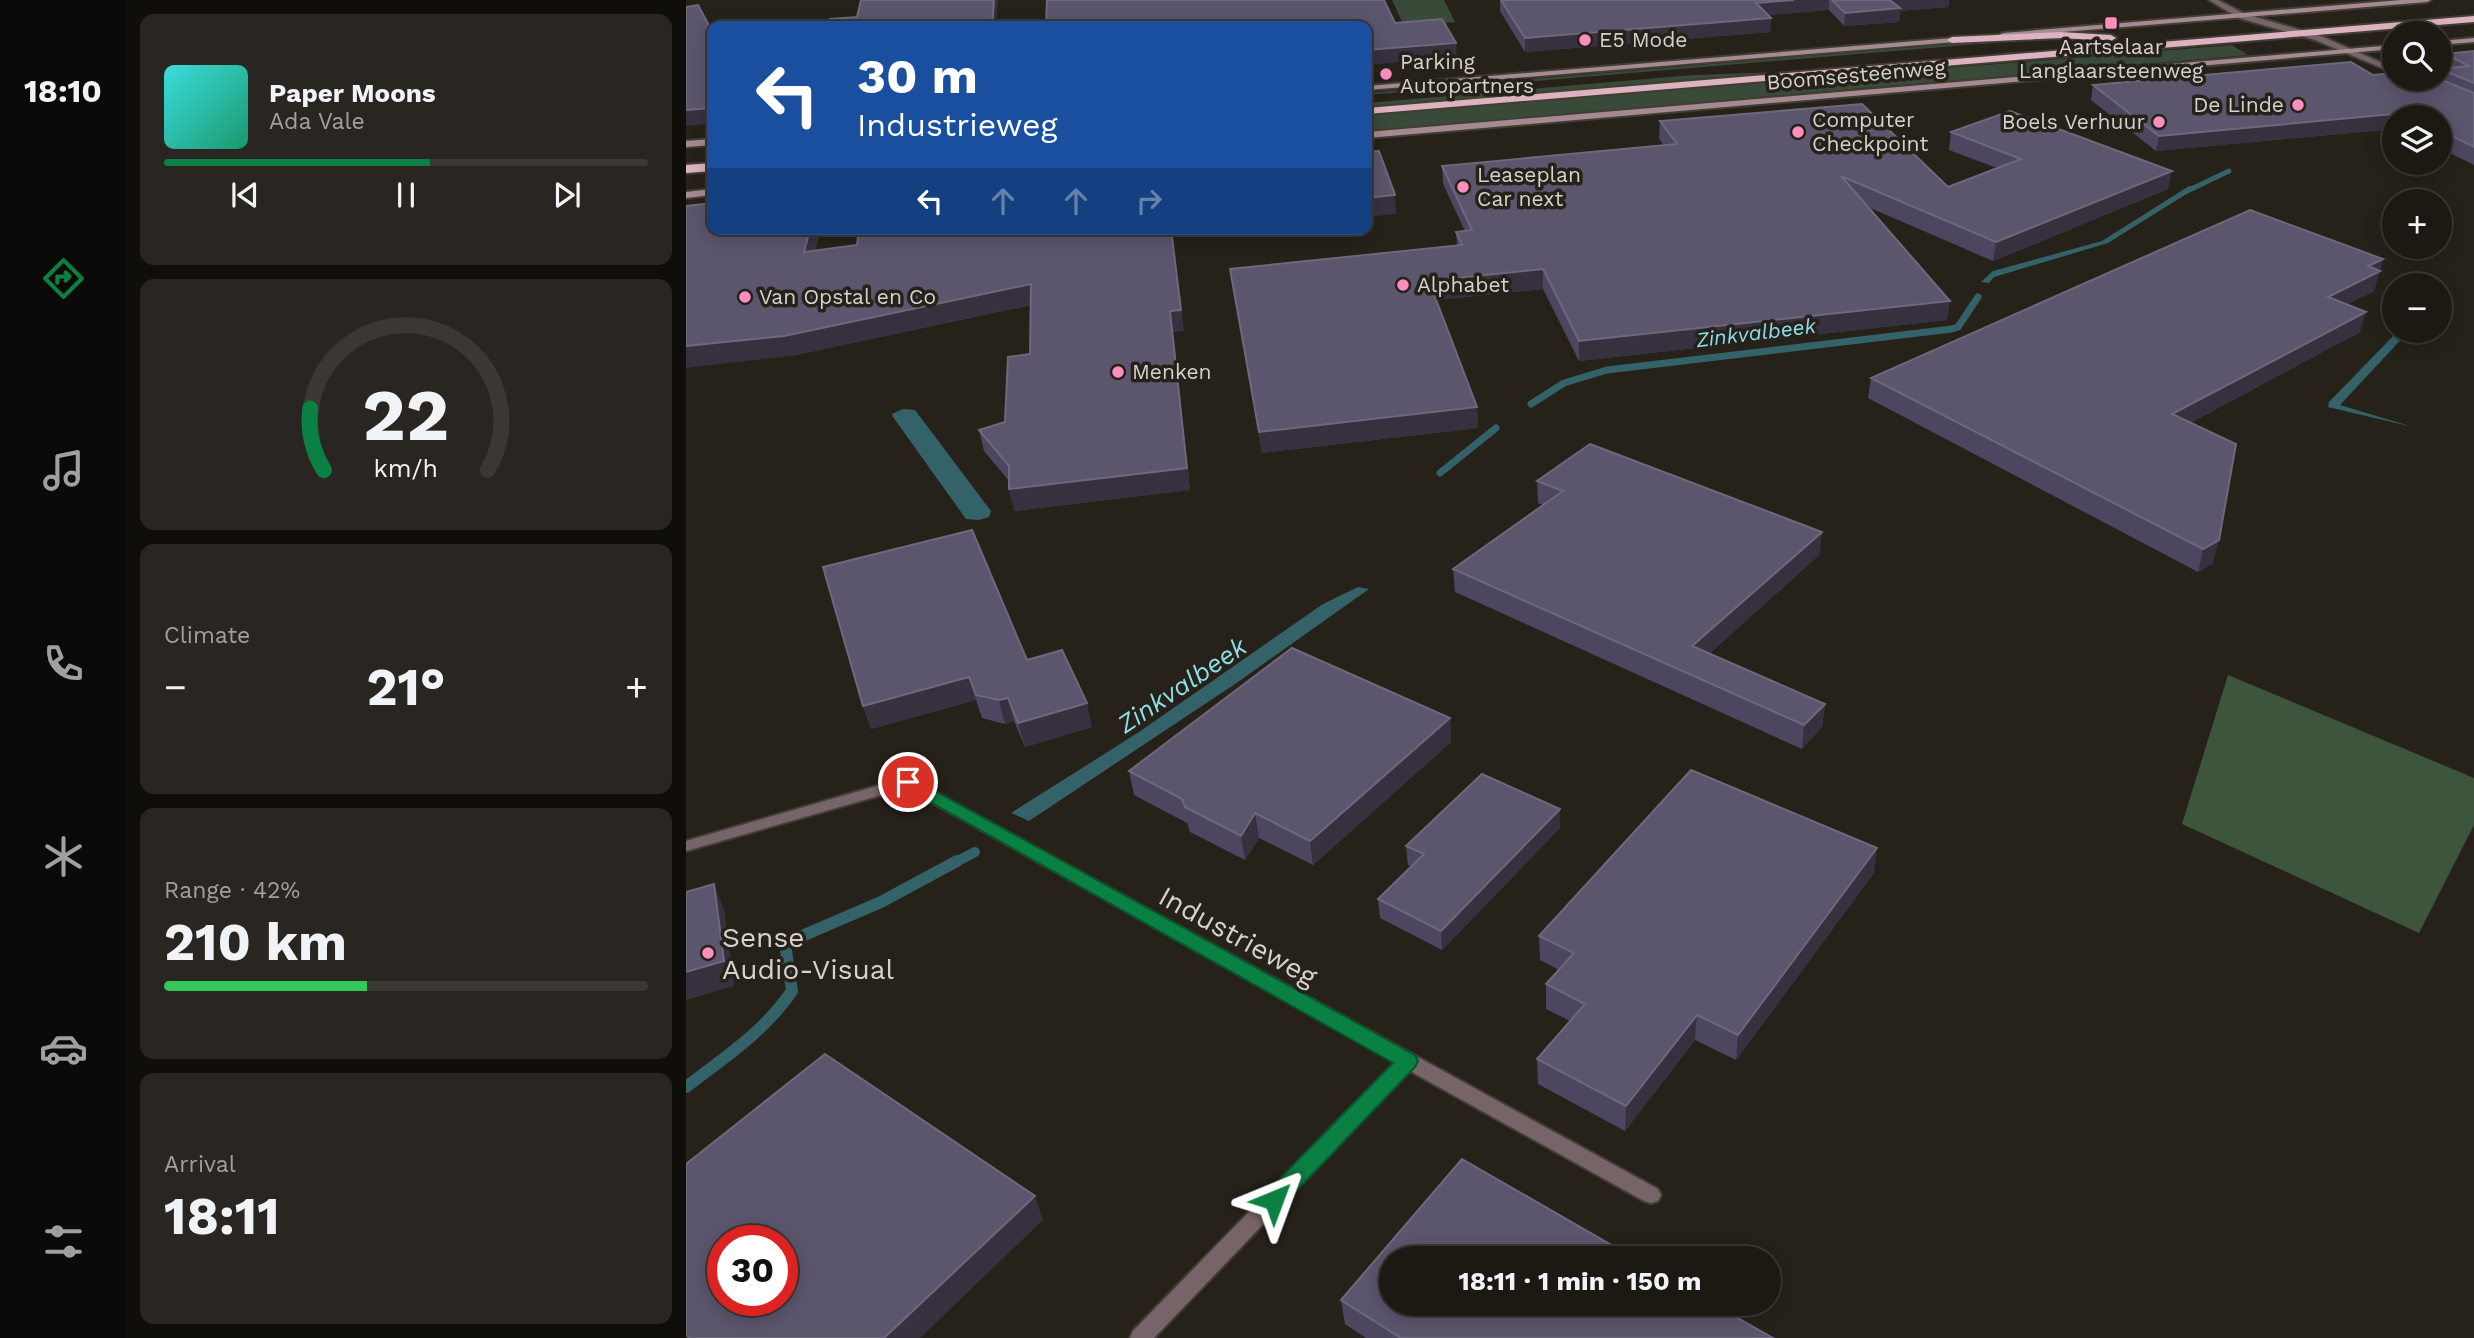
<!DOCTYPE html>
<html lang="en">
<head>
<meta charset="utf-8">
<style>
	body { margin:0; font-family:"Work Sans",sans-serif; background:#292621; color:#f1f3f6; height:100vh; display:flex; flex-direction:column; font-size:26px; white-space:nowrap }
	* { box-sizing:border-box; margin:0 }
	p { font-size:23px; color:#a0a0a0 }
	.icon { flex:none; width:38px; height:38px; fill:none; stroke:currentColor; stroke-width:2; stroke-linecap:round; stroke-linejoin:round }
	.map { position:relative; flex:1; overflow:hidden }
	.panel { display:flex; flex-direction:column; gap:14px; padding:14px; background:#0f0e0a; width:560px }
	.panel>* { flex:none }
	.hud { position:absolute; left:21px; top:21px; width:665px; height:214px; border-radius:14px; box-shadow:0 4px 18px #0003,0 0 0 2px #3a3833; background:#1a4fa0; color:#fff; overflow:hidden }
	.tools { position:absolute; left:1696px; top:21px; display:grid; gap:14px }
	.tools a { display:grid; place-items:center; width:70px; height:70px; border-radius:50%; background:#1c1913; box-shadow:0 4px 18px #0003,0 0 0 2px #3a3833; font-size:35px }
	.speed { position:absolute; left:21px; top:1225px; display:flex; gap:14px; font-size:35px; font-weight:700; text-align:center }
	.speed>* { display:grid; place-content:center; width:91px; height:91px; border-radius:50%; background:#1c1913; box-shadow:0 4px 18px #0003,0 0 0 2px #3a3833; line-height:1 }
	.speed .limit { border:10px solid #d22; background:#fff; color:#111 }
	.pin { position:absolute; display:grid; place-items:center; width:60px; height:60px; color:#fff; margin:-30px; border:4px solid #fff; border-radius:50%; box-shadow:0 2px 7px #0007 }
	.me { position:absolute; width:77px; margin:-38px; rotate:44deg; stroke-linejoin:round; filter:drop-shadow(0 0 5px #0008) }
	.turn { display:flex; align-items:center; gap:24px; height:147px; padding:0 35px; font-size:32px }
	.turn .icon { width:91px; height:91px; stroke-width:2.5 }
	.turn b { display:block; font-size:49px; line-height:60px }
	.lanes { display:flex; align-items:center; height:66px; padding:0 35px; background:#0003; justify-content:center; gap:35px; direction:ltr }
	.lanes .off { opacity:.35 }
	.big { font-size:52px; font-weight:700; line-height:1.1 }
	.panel .tile { flex:1; display:flex; flex-direction:column; justify-content:center; gap:10px; min-width:0; padding:0 24px; border-radius:14px; background:#292621 }
	.panel .dial { align-items:center; gap:0 }
	.dial svg { height:182px; overflow:visible; fill:none; stroke:#3a3833; stroke-width:7; stroke-linecap:round; text-anchor:middle }
	.dial text { fill:#f1f3f6; stroke:none }
	.song { display:flex; align-items:center; gap:21px }
	.cover { width:84px; height:84px; border-radius:10px; background:linear-gradient(135deg,hsl(180 70% 55%),hsl(160 70% 35%)) }
	.played { height:7px; border-radius:4px; background:linear-gradient(90deg,#0b8043 55%,#3a3833 55%) }
	.keys { display:flex; justify-content:space-around; direction:ltr }
	.heat { display:flex; justify-content:space-between; align-items:center; font-size:38px; direction:ltr }
	.charge { height:10px; border-radius:5px; background:linear-gradient(90deg,#34c759 42%,#3a3833 0) }
	.trip { position:absolute; left:693px; top:1246px; width:402px; height:70px; border-radius:35px; background:#1c1913; box-shadow:0 4px 18px #0003,0 0 0 2px #3a3833; font-weight:700; line-height:70px; text-align:center }
	main { display:flex; flex:1; min-height:0 }
	.tabs { display:flex; flex-direction:column; width:126px; justify-content:space-around; align-items:center; background:#0b0a08; color:#a0a0a0 }
	.tabs .icon { width:49px; height:49px }
	.tabs .current { color:#0b8043 }
	.tabs b { font-size:32px; color:#f1f3f6 }
	.map>svg:first-child { display:block }
	.green { fill:#394a39 }
	.forest { fill:#3c553c }
	.water { fill:#336268 }
	.lines { fill:none; stroke-linecap:round; stroke-linejoin:round }
	.stream-far3 { stroke:#336268; stroke-width:5 }
	.stream-far2 { stroke:#336268; stroke-width:7 }
	.stream-far1 { stroke:#336268; stroke-width:10 }
	.stream { stroke:#336268; stroke-width:12 }
	.minor-casing { stroke:#423d36; stroke-width:4 }
	.tertiary-casing { stroke:#423d36; stroke-width:4 }
	.secondary-casing { stroke:#423d36; stroke-width:4 }
	.trunk-casing { stroke:#423d36; stroke-width:4 }
	.minor { fill:#766469; fill-rule:evenodd }
	.tertiary { fill:#766469; fill-rule:evenodd }
	.secondary { fill:#a68a92; fill-rule:evenodd }
	.trunk { fill:#dcb4c0; fill-rule:evenodd }
	.wall { fill:#4c4661 }
	.shaded-wall { fill:#37313f }
	.building { fill:#5b556d; stroke:#6e687c; stroke-width:2; fill-rule:evenodd }
	.route { fill:#0b8043; stroke:#07532c; stroke-width:2 }
	.poi-dot { fill:#fe8ebe; stroke:#262119; stroke-width:2.5 }
	.labels { text-anchor:middle; stroke-width:7; stroke-linejoin:round; paint-order:stroke }
	.far-poi-label { font-size:21px; fill:#d5d2cd; stroke:#262119; text-anchor:start }
	.far-street-label { font-size:21px; fill:#d5d2cd; stroke:#262119 }
	.far-water-label { font-size:21px; font-style:italic; fill:#8cdfeb; stroke:#262119 }
	.water-label { font-size:26px; font-style:italic; fill:#8cdfeb; stroke:#262119 }
	.near-street-label { font-size:28px; fill:#d5d2cd; stroke:#262119 }
	.near-poi-label { font-size:28px; fill:#d5d2cd; stroke:#262119; text-anchor:start }
</style>
</head>
<body>
<main>
<nav class="tabs">
<b>18:10</b>
<svg class="icon current" aria-label="directions" viewBox="0 0 24 24"><path d="M12 3l9 9-9 9-9-9zM9 14v-3h6M13 9l2 2-2 2"/></svg>
<svg class="icon" aria-label="music" viewBox="0 0 24 24"><path d="M9 18V5l10-2v13"/><circle cx="6" cy="18" r="3"/><circle cx="16" cy="16" r="3"/></svg>
<svg class="icon" aria-label="phone" viewBox="0 0 24 24"><path d="M5 4h4l2 5-3 2q2 4 5 5l2-3 5 2v4C11 20 4 13 5 4z"/></svg>
<svg class="icon" aria-label="climate" viewBox="0 0 24 24"><path d="M12 3v18M4 7l16 10M4 17L20 7"/></svg>
<svg class="icon" aria-label="car" viewBox="0 0 24 24"><path d="M5 17H2v-5l4-1 3-4h7l3 4 3 1v5h-3M9 17h6M6 11h13"/><circle cx="7" cy="17" r="2"/><circle cx="17" cy="17" r="2"/></svg>
<svg class="icon" aria-label="filters" viewBox="0 0 24 24"><path d="M4 7h16M4 17h16"/><circle cx="9" cy="7" r="2"/><circle cx="15" cy="17" r="2"/></svg>
</nav>
<section class="panel">
<div class="tile">
<div class="song"><i class="cover"></i><div><b>Paper Moons</b><p>Ada Vale</p></div></div>
<div class="played"></div>
<div class="keys"><svg class="icon" aria-label="previous" viewBox="0 0 24 24"><path d="M18 5L8 12l10 7zM5 5v14"/></svg><svg class="icon" aria-label="pause" viewBox="0 0 24 24"><path d="M8 5v14M16 5v14"/></svg><svg class="icon" aria-label="next" viewBox="0 0 24 24"><path d="M6 5l10 7-10 7zM19 5v14"/></svg></div>
</div>
<div class="tile dial"><svg viewBox="0 0 100 80">
<path d="M14 69A42 42 0 1 1 86 69"/>
<path d="M14 69A42 42 0 0 1 8 42" stroke="#0b8043"/>
<text x="50" y="56" font-size="32" font-weight="700">22</text>
<text x="50" y="72" font-size="11">km/h</text>
</svg></div>
<div class="tile"><p>Climate</p>
<div class="heat"><a>−</a><b class="big">21°</b><a>+</a></div>
</div>
<div class="tile"><p>Range · 42%</p><b class="big">210 km</b><div class="charge"></div></div>
<div class="tile"><p>Arrival</p><b class="big">18:11</b></div>
</section>
<div class="map">
<svg width="1788" height="1338" viewBox="0 0 1788 1338">
	<rect width="100%" height="100%" fill="#262119"/>
	<!-- green -->
	<path class="green" d="M 706,0 L 758,0 L 769,22 L 718,26 Z
		M 1337,38 L 1340,40 L 681,95 L 681,93 Z
		M 1546,45 L 1562,55 L 681,131 L 681,115 Z
		M 1095,72 L 681,107 L 681,103 L 1007,75 Z"/>
	<!-- forest -->
	<path class="forest" d="M 1542,675 L 1788,778 L 1788,825 L 1733,933 L 1496,824 Z"/>
	<!-- water -->
	<path class="water" d="M 1503,186 L 1510,188 L 1422,243 L 1308,277 L 1303,283 L 1295,282 L 1307,271 L 1416,241 Z
		M 1712,331 L 1723,331 L 1654,405 L 1727,427 L 1642,407 L 1643,402 Z
		M 217,409 L 229,410 L 305,511 L 303,517 L 293,520 L 280,519 L 207,417 L 206,414 Z
		M 672,587 L 683,589 L 552,682 L 343,821 L 325,813 L 453,732 L 637,604 Z"/>
	<g class="lines">
		<!-- stream-far3 -->
		<path class="stream-far3" d="M 1497,193 L 1543,171"/>
		<!-- stream-far2 -->
		<path class="stream-far2" d="M 845,404 L 878,383 L 921,370 L 1266,329 L 1272,327 L 1292,297
			M 754,473 L 810,428"/>
		<!-- stream-far1 -->
		<path class="stream-far1" d="M 268,863 L 289,852"/>
		<!-- stream -->
		<path class="stream" d="M 0,1087 C 39,1057 78,1032 106,991 L 100,950 L 102,942 L 195,902 L 271,861"/>
		<!-- minor casing -->
		<g class="minor-casing">
			<path id="minor" d="M 222,777 L 972,1189 L 975,1195 L 972,1201 L 965,1203 L 958,1201 L 724,1071 L 468,1338 L 444,1338 L 447,1331 L 709,1062 L 220,788 L 0,851 L 0,841 Z"/>
		</g>
		<!-- tertiary casing -->
		<g class="tertiary-casing">
			<path id="tertiary" d="M 1523,0 L 1532,0 L 1559,14 L 1635,36 L 1708,68 L 1708,73 L 1629,40 L 1553,18 Z"/>
		</g>
		<!-- secondary casing -->
		<g class="secondary-casing">
			<path id="secondary" d="M 1715,0 L 1745,0 L 1741,2 L 1317,37 L 1313,35 L 1317,33 Z
				M 1279,37 L 1282,37 L 1282,41 L 681,90 L 681,86 Z
				M 1788,38 L 1788,42 L 1754,45 L 1754,41 Z
				M 1708,45 L 1708,49 L 681,138 L 681,132 Z
				M 26,139 L 26,145 L 0,147 L 0,141 Z
				M 26,189 L 26,195 L 0,198 L 0,192 Z"/>
		</g>
		<!-- trunk casing -->
		<g class="trunk-casing">
			<path id="trunk" d="M 1788,16 L 1788,22 L 681,114 L 681,108 Z
				M 1375,32 L 1425,35 L 1430,38 L 1425,41 L 1375,38 L 1266,43 L 1261,40 L 1266,37 Z
				M 26,163 L 26,171 L 0,173 L 0,165 Z"/>
		</g>
		<!-- minor -->
		<use href="#minor" class="minor"/>
		<!-- tertiary -->
		<use href="#tertiary" class="tertiary"/>
		<!-- secondary -->
		<use href="#secondary" class="secondary"/>
		<!-- trunk -->
		<use href="#trunk" class="trunk"/>
	</g>
	<!-- wall -->
	<path class="wall" d="M 814,0 L 1263,0 L 1262,7 L 1214,11 L 1213,22 L 1158,26 L 1143,10 L 1082,15 L 1085,18 L 1084,32 L 839,52 L 814,11 Z
		M 1788,51 L 1788,165 L 1754,148 L 1754,117 L 1708,117 L 1708,129 L 1470,151 L 1405,100 L 1407,85 L 1687,75 L 1754,79 L 1754,68 L 1756,68 L 1760,54 Z
		M 974,121 L 1262,187 L 1311,168 L 1263,150 L 1265,132 L 1482,189 L 1307,261 L 1182,207 L 1261,320 L 893,361 L 857,289 L 750,300 L 791,407 L 792,428 L 576,453 L 544,269 L 771,246 L 770,232 L 779,231 L 757,184 L 756,166 L 978,146 L 973,138 Z
		M 26,229 L 134,229 L 129,251 L 171,245 L 173,229 L 285,229 L 285,236 L 498,330 L 487,332 L 504,490 L 328,511 L 323,489 L 323,481 L 298,451 L 293,430 L 319,422 L 344,354 L 345,305 L 105,356 Z
		M 1697,259 L 1688,291 L 1662,304 L 1674,332 L 1504,423 L 1527,563 L 1512,572 L 1182,398 L 1185,378 Z
		M 851,481 L 1136,532 L 1133,555 L 1023,654 L 1139,704 L 1136,727 L 1116,749 L 769,592 L 767,569 L 857,505 L 852,503 Z
		M 341,660 L 406,727 L 339,747 L 328,721 L 319,724 L 296,718 L 290,700 L 185,729 L 177,706 Z
		M 764,718 L 765,742 L 627,865 L 573,838 L 559,860 L 504,832 L 501,823 L 448,795 L 443,771 Z
		M 874,828 L 756,950 L 694,918 L 692,899 L 726,867 L 722,865 L 720,846 Z
		M 1188,873 L 1050,1060 L 1009,1040 L 939,1131 L 852,1084 L 851,1059 L 884,1021 L 860,1009 L 860,984 L 873,970 L 854,960 L 853,936 Z
		M 655,1300 L 1087,1338 L 680,1338 L 659,1324 Z"/>
	<!-- shaded-wall -->
	<path class="shaded-wall" d="M 308,0 L 312,0 L 310,26 L 306,26 Z
		M 1108,0 L 1143,0 L 1143,10 L 1070,16 L 1070,3 Z
		M 1203,0 L 1263,0 L 1262,7 L 1214,11 L 1213,22 L 1158,26 L 1159,13 Z
		M 1085,18 L 1084,32 L 839,52 L 839,38 Z
		M 504,22 L 504,26 L 476,26 Z
		M 770,43 L 771,57 L 681,65 L 681,50 Z
		M 26,108 L 26,124 L 0,126 L 0,110 Z
		M 1718,113 L 1717,117 L 1708,117 L 1708,129 L 1470,151 L 1473,136 Z
		M 1486,171 L 1482,189 L 1307,261 L 1310,242 Z
		M 709,195 L 710,214 L 681,217 L 681,198 Z
		M 124,229 L 134,229 L 123,272 L 118,252 Z
		M 280,229 L 285,229 L 284,256 L 279,236 Z
		M 485,229 L 498,330 L 487,332 L 504,490 L 328,511 L 323,489 L 484,311 Z
		M 1697,259 L 1688,291 L 1637,317 L 1642,297 L 1682,266 Z
		M 857,269 L 857,289 L 744,301 L 743,281 Z
		M 345,284 L 349,304 L 105,356 L 0,368 L 0,346 Z
		M 1264,301 L 1261,320 L 893,361 L 893,341 Z
		M 1680,312 L 1674,332 L 1481,435 L 1486,414 Z
		M 791,407 L 792,428 L 576,453 L 573,432 Z
		M 1136,532 L 1133,555 L 1005,670 L 1006,646 Z
		M 1533,540 L 1527,563 L 1512,572 L 1517,549 Z
		M 283,677 L 290,700 L 185,729 L 177,706 Z
		M 322,698 L 328,721 L 319,724 L 313,700 Z
		M 401,703 L 406,727 L 339,747 L 332,723 Z
		M 1139,704 L 1136,727 L 1116,749 L 1118,725 Z
		M 764,718 L 765,742 L 627,865 L 624,841 Z
		M 874,809 L 874,828 L 756,950 L 755,931 Z
		M 569,813 L 573,838 L 559,860 L 555,836 Z
		M 1191,848 L 1188,873 L 1050,1060 L 1052,1035 Z
		M 28,884 L 38,909 L 48,986 L 0,1000 L 0,972 Z
		M 1011,1015 L 1009,1040 L 939,1131 L 940,1106 Z
		M 349,1196 L 357,1220 L 234,1338 L 198,1338 Z"/>
	<!-- building -->
	<path class="building" d="M 175,0 L 308,0 L 306,26 L 134,26 L 144,19 L 171,17 Z
		M 361,0 L 698,0 L 709,23 L 756,19 L 770,43 L 681,50 L 681,26 L 504,26 L 504,22 L 476,26 L 360,26 Z
		M 815,0 L 1108,0 L 1070,3 L 1085,18 L 839,38 Z
		M 1146,0 L 1204,0 L 1214,8 L 1159,13 Z
		M 12,5 L 26,31 L 26,108 L 0,110 L 0,7 Z
		M 1788,51 L 1788,83 L 1754,69 L 1783,66 L 1760,54 Z
		M 1665,62 L 1687,75 L 1708,73 L 1708,79 L 1753,79 L 1788,93 L 1788,147 L 1754,130 L 1754,117 L 1726,117 L 1718,113 L 1473,136 L 1407,85 Z
		M 1176,104 L 1262,187 L 1335,159 L 1265,132 L 1324,111 L 1486,171 L 1310,242 L 1155,176 L 1264,301 L 893,341 L 857,269 L 743,281 L 791,407 L 573,432 L 544,269 L 776,245 L 770,232 L 786,230 L 756,166 L 991,144 L 974,121 Z
		M 693,151 L 709,195 L 681,198 L 681,152 Z
		M 26,203 L 26,229 L 124,229 L 118,252 L 171,245 L 173,229 L 280,229 L 279,236 L 346,229 L 485,229 L 495,310 L 484,311 L 501,468 L 323,489 L 323,466 L 293,430 L 319,422 L 322,357 L 344,354 L 345,284 L 98,336 L 0,346 L 0,206 Z
		M 1564,210 L 1697,259 L 1682,266 L 1694,271 L 1642,297 L 1680,312 L 1486,414 L 1550,444 L 1533,540 L 1517,549 L 1185,378 Z
		M 904,444 L 1136,532 L 1006,646 L 1139,704 L 1118,725 L 767,569 L 877,491 L 851,481 Z
		M 286,530 L 341,660 L 376,650 L 401,703 L 332,723 L 322,698 L 313,700 L 290,695 L 283,677 L 177,706 L 137,567 Z
		M 606,648 L 764,718 L 624,841 L 569,813 L 555,836 L 499,807 L 496,799 L 443,771 Z
		M 1005,770 L 1191,848 L 1052,1035 L 1011,1015 L 940,1106 L 851,1059 L 899,1004 L 860,984 L 888,953 L 853,936 Z
		M 796,774 L 874,809 L 755,931 L 692,899 L 738,854 L 720,846 Z
		M 28,884 L 38,961 L 0,972 L 0,892 Z
		M 139,1054 L 349,1196 L 198,1338 L 4,1338 L 0,1335 L 0,1164 ZM 37,1241 L 96,1241 L 96,1300 L 37,1300 Z
		M 776,1159 L 948,1258 L 705,1258 L 705,1304 L 1027,1304 L 1087,1338 L 715,1338 L 655,1300 Z"/>
	<!-- route -->
	<path class="route" d="M 222,776 L 729,1055 L 732,1061 L 729,1067 L 596,1206 L 588,1209 L 580,1206 L 577,1200 L 580,1193 L 707,1063 L 216,786 L 214,782 L 216,778 Z"/>
	<!-- markers -->
	<g class="poi-dot">
		<rect x="1418" y="16" width="14" height="14" rx="3.5"/>
		<circle cx="899" cy="40" r="7"/>
		<circle cx="700" cy="74" r="7"/>
		<circle cx="1612" cy="105" r="7"/>
		<circle cx="1473" cy="122" r="7"/>
		<circle cx="1112" cy="132" r="7"/>
		<circle cx="777" cy="187" r="7"/>
		<circle cx="717" cy="285" r="7"/>
		<circle cx="59" cy="297" r="7"/>
		<circle cx="432" cy="372" r="7"/>
		<circle cx="22" cy="953" r="7"/>
	</g>
	<g class="labels">
		<!-- far-poi labels -->
		<g class="far-poi-label">
			<text x="913" y="47">E5 Mode</text>
			<text x="1425" y="54" text-anchor="middle">Aartselaar<tspan x="1425" dy="24">Langlaarsteenweg</tspan></text>
			<text x="714" y="69">Parking<tspan x="714" dy="24">Autopartners</tspan></text>
			<text x="1598" y="112" text-anchor="end">De Linde</text>
			<text x="1126" y="127">Computer<tspan x="1126" dy="24">Checkpoint</tspan></text>
			<text x="1459" y="129" text-anchor="end">Boels Verhuur</text>
			<text x="791" y="182">Leaseplan<tspan x="791" dy="24">Car next</tspan></text>
			<text x="731" y="292">Alphabet</text>
			<text x="73" y="304">Van Opstal en Co</text>
			<text x="446" y="379">Menken</text>
		</g>
		<!-- far-street labels -->
		<g class="far-street-label">
			<text transform="translate(1170 75) rotate(-5)" y="7">Boomsesteenweg</text>
		</g>
		<!-- far-water labels -->
		<g class="far-water-label">
			<text transform="translate(1070 333) rotate(-7)" y="7">Zinkvalbeek</text>
		</g>
		<!-- water labels -->
		<g class="water-label">
			<text transform="translate(496 685) rotate(-34)" y="9">Zinkvalbeek</text>
		</g>
		<!-- near-street labels -->
		<g class="near-street-label">
			<text transform="translate(552 936) rotate(29)" y="10">Industrieweg</text>
		</g>
		<!-- near-poi labels -->
		<g class="near-poi-label">
			<text x="36" y="947">Sense<tspan x="36" dy="32">Audio-Visual</tspan></text>
		</g>
	</g>
</svg>
<div class="tools">
<a><svg class="icon" aria-label="search" viewBox="0 0 24 24"><circle cx="10" cy="10" r="6"/><path d="M15 15l6 6"/></svg></a>
<a><svg class="icon" aria-label="layers" viewBox="0 0 24 24"><path d="M12 4l9 5-9 5-9-5zM3 14l9 5 9-5"/></svg></a>
<a>+</a>
<a>−</a>
</div>
<div class="speed"><div class="limit">30</div></div>
<div class="pin" style="left:222px;top:782px;background:#d93025"><svg class="icon" aria-label="arrive" viewBox="0 0 24 24"><path d="M6 21V4h12l-3 4 3 4H6"/></svg></div>
<svg class="me" style="left:588px;top:1200px" viewBox="-20 -20 40 40"><path d="M0-17L14 15 0 8-14 15z" fill="#0b8043" stroke="#fff" stroke-width="4"/></svg>
<div class="trip">18:11 · 1 min · 150 m</div>
<div class="hud">
<div class="turn"><svg class="icon" aria-label="left" viewBox="0 0 24 24"><path d="M17 20v-9H6M10 6l-5 5 5 5"/></svg><div><b>30 m</b>Industrieweg</div></div>
<div class="lanes"><svg class="icon" aria-label="left" viewBox="0 0 24 24"><path d="M17 20v-9H6M10 6l-5 5 5 5"/></svg><svg class="icon off" aria-label="ahead" viewBox="0 0 24 24"><path d="M12 20V5M6 11l6-6 6 6"/></svg><svg class="icon off" aria-label="ahead" viewBox="0 0 24 24"><path d="M12 20V5M6 11l6-6 6 6"/></svg><svg class="icon off" aria-label="right" viewBox="0 0 24 24"><path d="M7 20v-9h11M14 6l5 5-5 5"/></svg></div>
</div>
</div>
</main>
</body>
</html>
